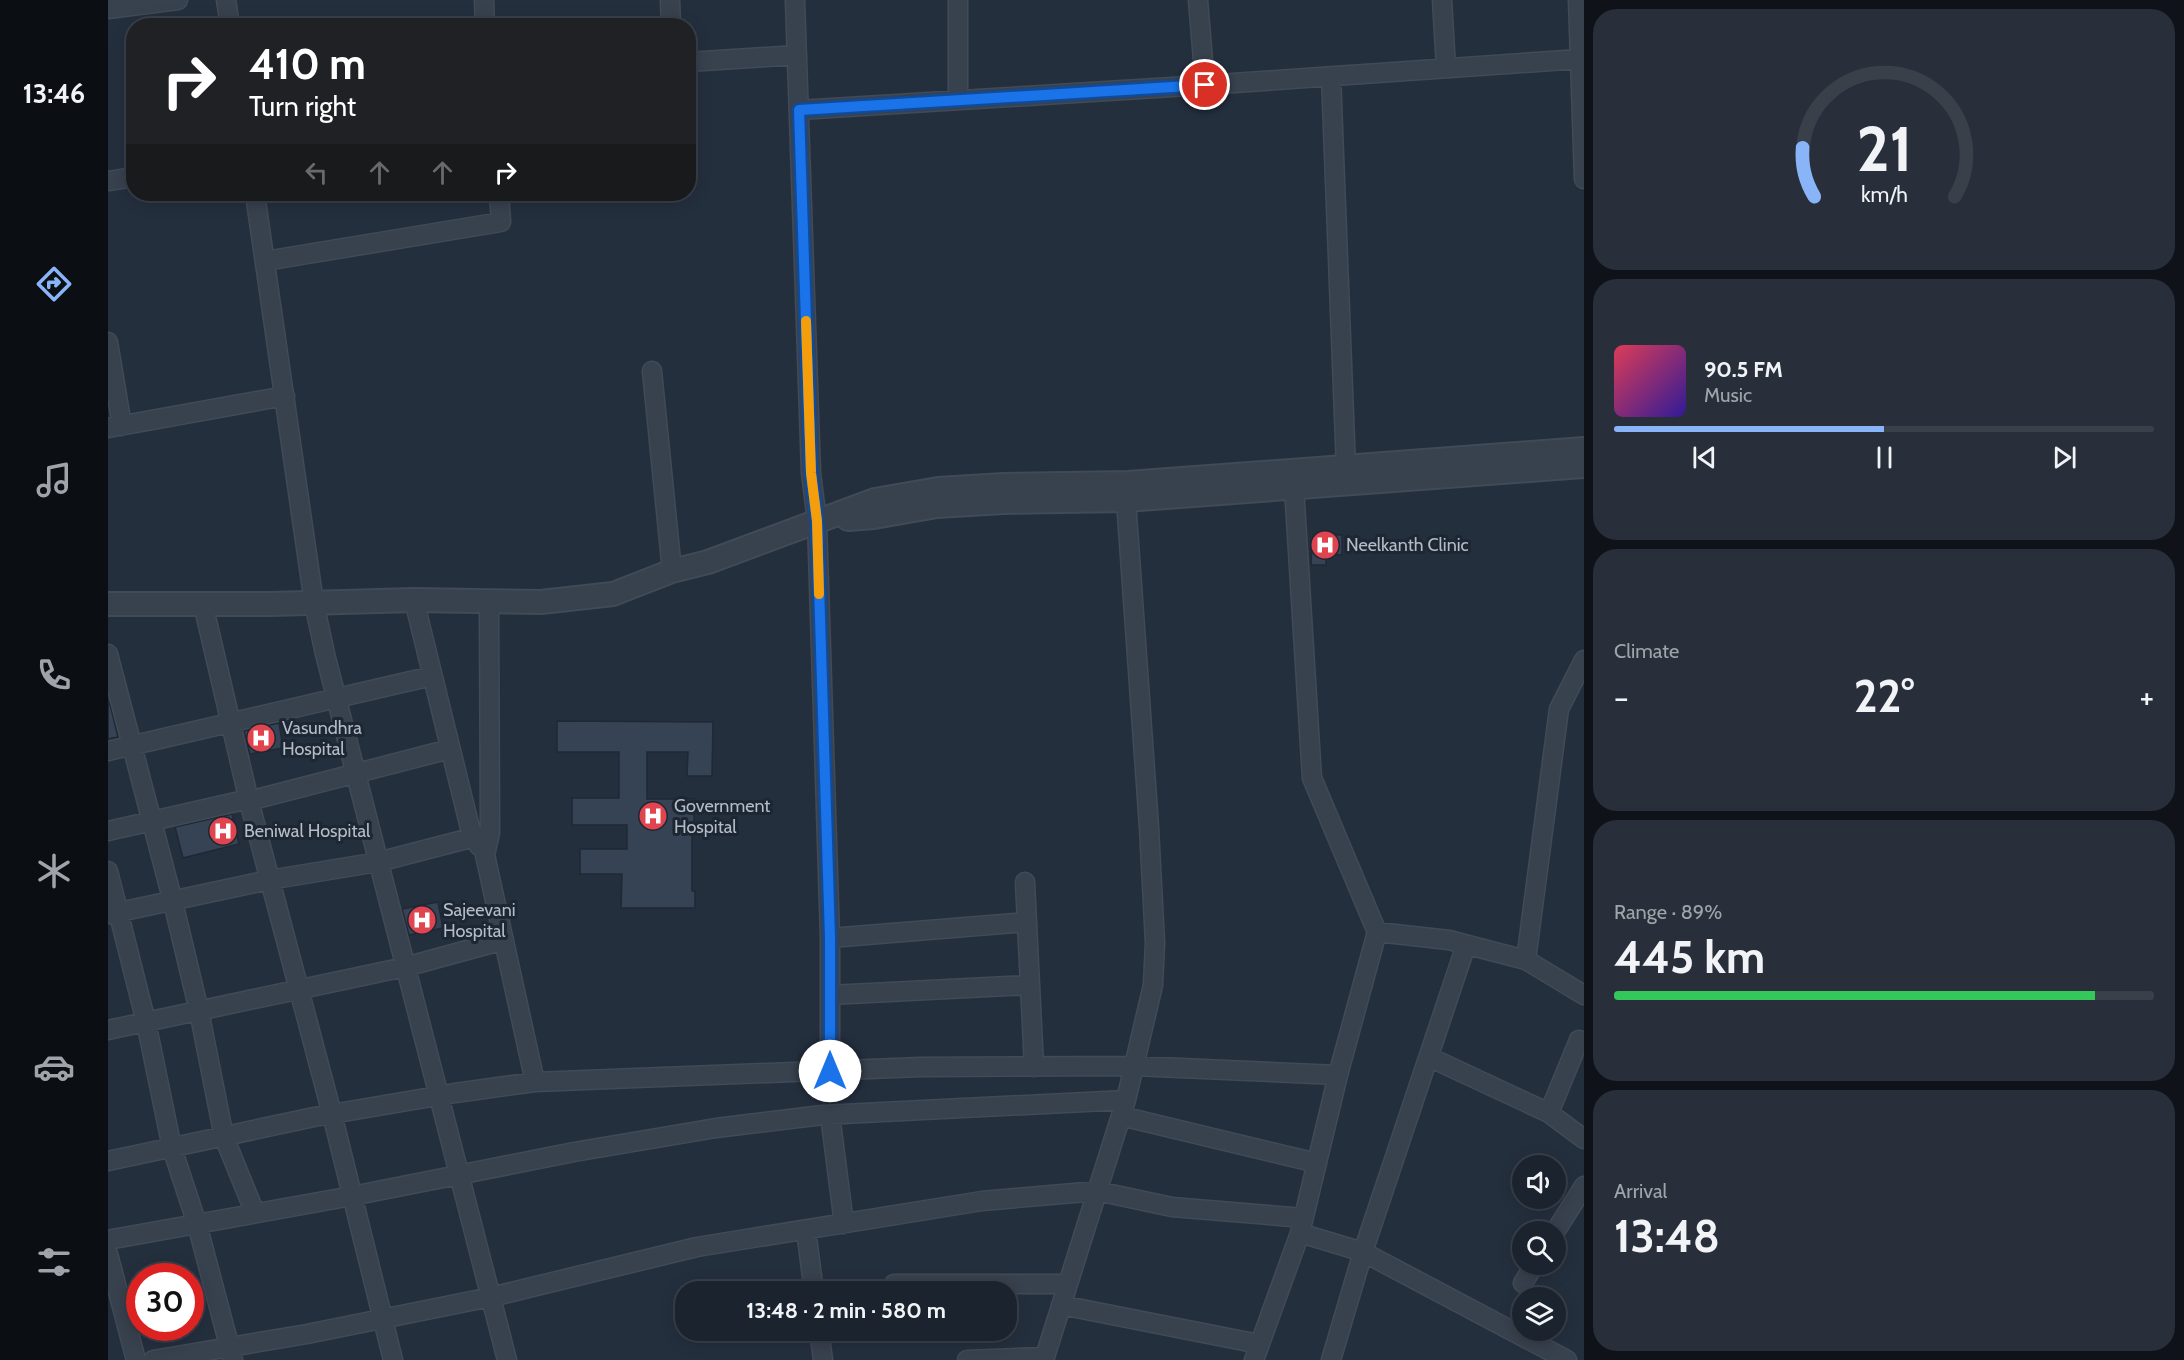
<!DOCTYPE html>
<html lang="en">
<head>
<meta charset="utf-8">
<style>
	body { margin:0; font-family:Cabin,sans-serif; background:#282f3a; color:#f1f3f6; height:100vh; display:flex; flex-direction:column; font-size:22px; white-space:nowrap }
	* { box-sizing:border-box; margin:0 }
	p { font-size:20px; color:#a0a4aa }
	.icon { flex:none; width:33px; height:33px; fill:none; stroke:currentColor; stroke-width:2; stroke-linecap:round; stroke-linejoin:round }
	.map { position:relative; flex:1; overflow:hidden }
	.side { display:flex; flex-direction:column; gap:9px; padding:9px; background:#0f1319; width:600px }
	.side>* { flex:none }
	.guide { position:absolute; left:18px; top:18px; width:570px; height:183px; border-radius:24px; box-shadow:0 3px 15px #0003,0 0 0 2px #39404a; background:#202124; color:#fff; overflow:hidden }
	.controls { position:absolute; left:1404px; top:1155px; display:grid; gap:12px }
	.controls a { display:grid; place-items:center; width:54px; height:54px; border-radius:50%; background:#1b232e; box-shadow:0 3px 15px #0003,0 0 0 2px #39404a; font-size:30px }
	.speed { position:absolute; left:18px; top:1263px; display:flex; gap:12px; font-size:30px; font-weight:700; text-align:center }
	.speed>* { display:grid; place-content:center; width:78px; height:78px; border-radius:50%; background:#1b232e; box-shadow:0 3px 15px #0003,0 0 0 2px #39404a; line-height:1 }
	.speed .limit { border:9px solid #d22; background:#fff; color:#111 }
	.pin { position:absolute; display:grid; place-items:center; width:51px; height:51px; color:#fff; margin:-26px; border:3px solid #fff; border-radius:50%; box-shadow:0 2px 6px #0007 }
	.me { position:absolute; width:66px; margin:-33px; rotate:0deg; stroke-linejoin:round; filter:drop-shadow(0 0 4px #0008) }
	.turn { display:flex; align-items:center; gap:21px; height:126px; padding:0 24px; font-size:27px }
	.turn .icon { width:78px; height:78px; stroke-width:2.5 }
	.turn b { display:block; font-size:42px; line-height:51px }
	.lanes { display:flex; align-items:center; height:57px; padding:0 24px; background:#0003; justify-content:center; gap:30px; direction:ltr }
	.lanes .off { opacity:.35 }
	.big { font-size:45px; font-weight:700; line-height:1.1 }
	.side .card { flex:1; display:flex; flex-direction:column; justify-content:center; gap:9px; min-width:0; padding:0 21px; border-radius:24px; background:#282f3a }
	.side .dial { align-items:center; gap:0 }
	.dial svg { height:156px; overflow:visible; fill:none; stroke:#39404a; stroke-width:7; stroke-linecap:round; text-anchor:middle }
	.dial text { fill:#f1f3f6; stroke:none }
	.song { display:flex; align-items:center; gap:18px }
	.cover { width:72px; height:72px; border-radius:9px; background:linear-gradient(135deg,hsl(350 70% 55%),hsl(250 70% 35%)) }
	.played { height:6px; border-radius:3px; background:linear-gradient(90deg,#8ab4f8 50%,#39404a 50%) }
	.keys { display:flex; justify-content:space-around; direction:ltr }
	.heat { display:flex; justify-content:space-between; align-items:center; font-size:33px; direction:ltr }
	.charge { height:9px; border-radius:4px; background:linear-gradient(90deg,#34c759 89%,#39404a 0) }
	.trip { position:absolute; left:567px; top:1281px; width:342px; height:60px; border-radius:24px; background:#1b232e; box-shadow:0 3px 15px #0003,0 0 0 2px #39404a; font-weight:700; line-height:60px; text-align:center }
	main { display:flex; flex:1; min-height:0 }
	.menu { display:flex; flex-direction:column; width:108px; justify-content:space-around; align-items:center; background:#0b0e12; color:#a0a4aa }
	.menu .icon { width:42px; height:42px }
	.menu .on { color:#8ab4f8 }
	.menu b { font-size:27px; color:#f1f3f6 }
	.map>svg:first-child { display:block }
	.building { fill:#364354; stroke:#1f2835; stroke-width:1.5 }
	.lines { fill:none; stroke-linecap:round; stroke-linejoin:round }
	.minor-casing { stroke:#414a57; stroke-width:21 }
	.tertiary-casing { stroke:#414a57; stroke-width:26 }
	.minor { stroke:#38414e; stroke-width:18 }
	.tertiary { stroke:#38414e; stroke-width:22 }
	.route-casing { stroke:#114b97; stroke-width:15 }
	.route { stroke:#1a73e8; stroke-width:10 }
	.slow { stroke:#f59e0b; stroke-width:10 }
	.labels { text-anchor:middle; stroke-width:6; stroke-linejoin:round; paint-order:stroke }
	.poi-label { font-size:18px; fill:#b4bcc9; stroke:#1d2633; text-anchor:start }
</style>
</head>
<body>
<main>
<nav class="menu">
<b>13:46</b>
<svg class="icon on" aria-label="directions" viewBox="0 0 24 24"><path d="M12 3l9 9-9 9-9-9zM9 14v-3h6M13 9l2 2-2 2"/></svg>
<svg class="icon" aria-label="music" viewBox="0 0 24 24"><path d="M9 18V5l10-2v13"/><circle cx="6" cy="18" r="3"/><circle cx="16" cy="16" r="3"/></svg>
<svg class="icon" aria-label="phone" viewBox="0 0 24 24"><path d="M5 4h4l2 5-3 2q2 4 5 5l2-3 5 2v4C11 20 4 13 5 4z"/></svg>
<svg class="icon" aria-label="climate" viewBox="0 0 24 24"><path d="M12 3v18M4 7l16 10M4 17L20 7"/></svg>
<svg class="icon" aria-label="car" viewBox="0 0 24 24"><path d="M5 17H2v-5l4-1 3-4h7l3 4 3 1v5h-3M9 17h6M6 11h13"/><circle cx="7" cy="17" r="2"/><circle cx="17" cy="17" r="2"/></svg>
<svg class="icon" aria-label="filters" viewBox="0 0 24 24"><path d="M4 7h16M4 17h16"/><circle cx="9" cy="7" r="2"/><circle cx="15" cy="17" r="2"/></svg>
</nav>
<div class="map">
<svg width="1476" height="1360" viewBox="0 0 1476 1360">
	<rect width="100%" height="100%" fill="#242f3e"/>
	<!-- building -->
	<path class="building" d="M 1213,534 L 1234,535 L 1234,555 L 1218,554 L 1218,565 L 1203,565 L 1204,541 Z
		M 2,704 L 10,737 L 0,739 L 0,705 Z
		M 449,721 L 605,722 L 604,776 L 579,776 L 580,752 L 539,752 L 539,799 L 586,799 L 586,824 L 584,824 L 584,891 L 587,891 L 587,908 L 513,908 L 514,874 L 472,874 L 472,849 L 519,849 L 519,825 L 464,825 L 464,798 L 511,798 L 511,752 L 449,752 Z
		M 171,723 L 175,748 L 142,754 L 136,731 Z
		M 124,814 L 131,844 L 75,858 L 67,827 Z
		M 330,902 L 335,928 L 301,935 L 294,909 Z"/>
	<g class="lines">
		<!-- minor casing -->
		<g class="minor-casing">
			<path id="minor" d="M 118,0 L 122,26
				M 376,0 L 377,26
				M 562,0 L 563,26
				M 687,0 L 703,473 L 709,521 L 722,938 L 722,1071
				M 850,0 L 850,100
				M 1334,0 L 1338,68
				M 1470,0 L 1476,179
				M 0,9 L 70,0
				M 580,62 L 689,55
				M 1223,76 L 1238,468
				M 1097,85 L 1472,59
				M 691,110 L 1097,85 L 1090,0
				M 0,181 L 26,177
				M 147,194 L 206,603 L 217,654 L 399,1360
				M 157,261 L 393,222 L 391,194
				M 0,342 L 14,426
				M 544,371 L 564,571
				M 0,428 L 177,396
				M 1186,487 L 1204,778 L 1269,932 L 1230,1075
				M 306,600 L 363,832 L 371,846
				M 381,601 L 382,833 L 377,855 L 427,1082
				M 95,604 L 141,801 L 224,1114 L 285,1360
				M 0,654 L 65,902 L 91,1011 L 116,1137 L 147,1213
				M 1476,660 L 1451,709 L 1418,960 L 1476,995
				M 0,751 L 324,676
				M 141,801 L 342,749
				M 0,831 L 141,799
				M 0,871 L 38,1022 L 64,1148 L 89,1224 L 125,1360
				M 917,882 L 926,1067
				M 2,914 L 161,880 L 270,862 L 382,833
				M 1269,932 L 1341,940 L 1418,960
				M 722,938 L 919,922
				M 722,995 L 922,985
				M 0,1030 L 297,967 L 396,940
				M 1321,1057 L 1441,1113 L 1476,1139
				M 1441,1113 L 1471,1040
				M 722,1115 L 736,1224
				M 1013,1116 L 1209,1163
				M 0,1161 L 206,1117 L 347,1093 L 427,1082 L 813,1067 L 1026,1066 L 1230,1075 L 1192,1233 L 1146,1360
				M 698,1230 L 706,1292
				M 1447,1232 L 1476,1186
				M 1192,1233 L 1255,1252 L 1459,1360
				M 0,1240 L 244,1196 L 466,1152 L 608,1128 L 715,1115 L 1018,1100
				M 0,1254 L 28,1360
				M 1415,1283 L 1427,1264
				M 786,1284 L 960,1284
				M 953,1305 L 1151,1344
				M 711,1330 L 715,1360
				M 45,1360 L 199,1334 L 383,1297 L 589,1247 L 874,1201 L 989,1191 L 1064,1207 L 1184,1217 L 1195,1221
				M 859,1360 L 937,1357
				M 936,1360 L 1018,1100 L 1045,985 L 1047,943 L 1041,827 L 1018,500
				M 1223,1360 L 1255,1252 L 1358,945"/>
		</g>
		<!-- tertiary casing -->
		<g class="tertiary-casing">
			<path id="tertiary" d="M 740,519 L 766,517 L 829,506 L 895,502 L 1018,500 L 1476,466
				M 0,604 L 163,604 L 306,600 L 433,602 L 505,594 L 564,571 L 600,562 L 767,500 L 830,489 L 896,485 L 1020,483 L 1476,449"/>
		</g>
		<!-- minor -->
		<use href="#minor" class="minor"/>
		<!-- tertiary -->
		<use href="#tertiary" class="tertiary"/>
	</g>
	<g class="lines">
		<!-- route casing -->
		<g class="route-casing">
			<path id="route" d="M 722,1071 L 722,938 L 709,521 L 703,473 L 691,110 L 1097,85"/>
		</g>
		<!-- route -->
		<use href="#route" class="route"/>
		<!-- slow -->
		<path class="slow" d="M 698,321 L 703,473 L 709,521 L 711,594"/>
	</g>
	<!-- icons -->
	<defs>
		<g id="hospital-disc" transform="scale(1.5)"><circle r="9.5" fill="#e0444e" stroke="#1d2633"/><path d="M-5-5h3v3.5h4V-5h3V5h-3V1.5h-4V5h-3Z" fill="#fff"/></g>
	</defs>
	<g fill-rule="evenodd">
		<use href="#hospital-disc" x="1217" y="545"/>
		<use href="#hospital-disc" x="153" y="738"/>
		<use href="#hospital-disc" x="545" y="816"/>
		<use href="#hospital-disc" x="115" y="831"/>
		<use href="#hospital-disc" x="314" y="920"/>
	</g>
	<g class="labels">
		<!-- poi labels -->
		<g class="poi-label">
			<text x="1238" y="551">Neelkanth Clinic</text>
			<text x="174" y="734">Vasundhra<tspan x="174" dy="21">Hospital</tspan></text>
			<text x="566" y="812">Government<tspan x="566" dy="21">Hospital</tspan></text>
			<text x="136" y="837">Beniwal Hospital</text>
			<text x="335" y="916">Sajeevani<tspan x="335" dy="21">Hospital</tspan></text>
		</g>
	</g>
</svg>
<div class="controls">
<a><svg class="icon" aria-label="sound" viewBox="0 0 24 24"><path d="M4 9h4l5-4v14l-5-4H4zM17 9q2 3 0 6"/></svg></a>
<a><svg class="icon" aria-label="search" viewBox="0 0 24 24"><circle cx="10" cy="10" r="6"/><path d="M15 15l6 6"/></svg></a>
<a><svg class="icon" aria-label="layers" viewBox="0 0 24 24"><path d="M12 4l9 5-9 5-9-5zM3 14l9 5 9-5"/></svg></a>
</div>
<div class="speed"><div class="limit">30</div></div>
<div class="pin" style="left:1097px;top:85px;background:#d93025"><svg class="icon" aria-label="arrive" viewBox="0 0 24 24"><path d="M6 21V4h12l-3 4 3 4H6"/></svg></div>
<svg class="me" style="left:722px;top:1071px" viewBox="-20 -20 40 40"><circle r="19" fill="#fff"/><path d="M0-13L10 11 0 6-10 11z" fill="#1a73e8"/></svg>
<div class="trip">13:48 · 2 min · 580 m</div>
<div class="guide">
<div class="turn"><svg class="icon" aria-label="right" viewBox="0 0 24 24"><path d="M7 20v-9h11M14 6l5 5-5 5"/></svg><div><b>410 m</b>Turn right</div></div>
<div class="lanes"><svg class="icon off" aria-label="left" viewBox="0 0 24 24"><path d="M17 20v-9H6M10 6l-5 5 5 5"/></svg><svg class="icon off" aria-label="ahead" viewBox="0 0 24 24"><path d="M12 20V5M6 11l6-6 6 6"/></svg><svg class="icon off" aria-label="ahead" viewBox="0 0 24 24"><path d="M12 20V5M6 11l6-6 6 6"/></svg><svg class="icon" aria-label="right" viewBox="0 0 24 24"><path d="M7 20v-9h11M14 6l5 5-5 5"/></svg></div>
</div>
</div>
<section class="side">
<div class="card dial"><svg viewBox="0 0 100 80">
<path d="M14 69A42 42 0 1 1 86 69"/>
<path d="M14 69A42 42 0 0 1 8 44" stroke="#8ab4f8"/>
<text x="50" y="56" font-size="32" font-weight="700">21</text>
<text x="50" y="72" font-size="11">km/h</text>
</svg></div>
<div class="card">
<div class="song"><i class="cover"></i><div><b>90.5 FM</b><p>Music</p></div></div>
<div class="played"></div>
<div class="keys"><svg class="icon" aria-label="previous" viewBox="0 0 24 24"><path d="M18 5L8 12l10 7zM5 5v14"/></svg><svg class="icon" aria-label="pause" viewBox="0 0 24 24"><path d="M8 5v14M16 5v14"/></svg><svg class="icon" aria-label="next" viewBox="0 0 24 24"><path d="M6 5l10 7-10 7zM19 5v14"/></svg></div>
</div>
<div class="card"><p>Climate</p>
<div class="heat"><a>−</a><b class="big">22°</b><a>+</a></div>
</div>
<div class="card"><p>Range · 89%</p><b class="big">445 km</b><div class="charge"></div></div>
<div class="card"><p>Arrival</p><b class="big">13:48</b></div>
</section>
</main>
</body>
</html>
